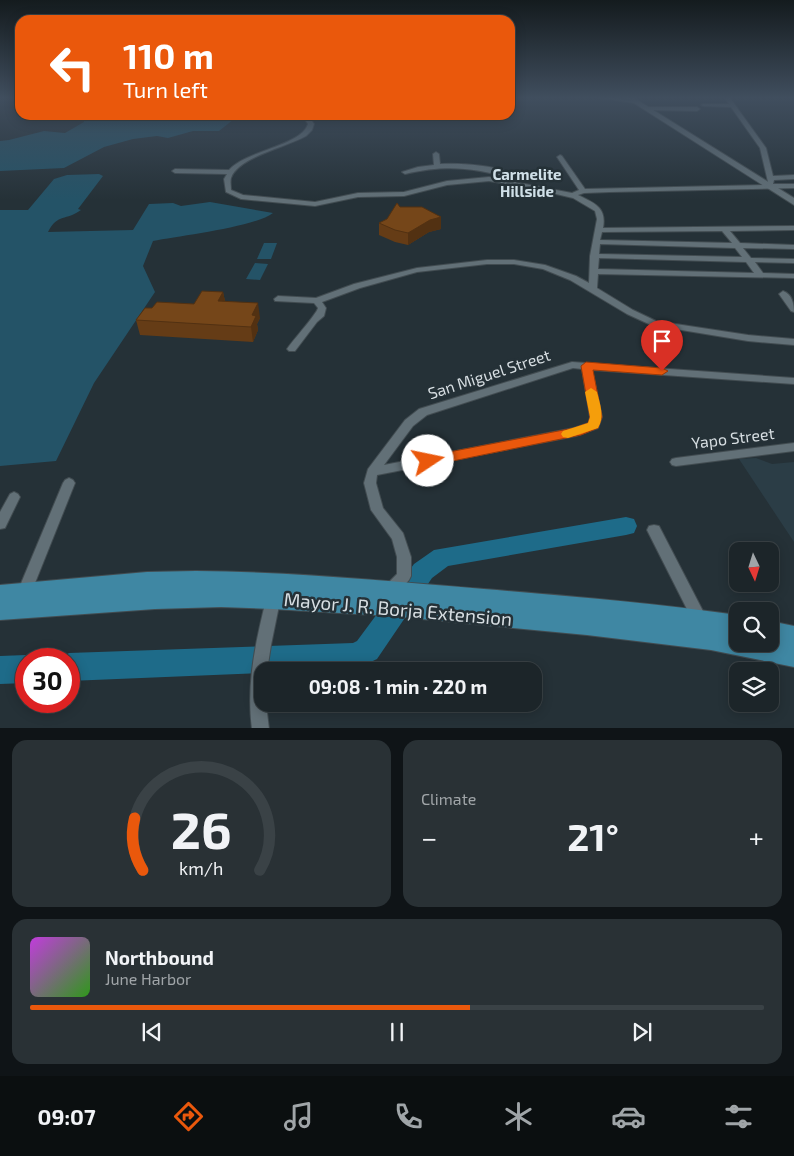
<!DOCTYPE html>
<html lang="en">
<head>
<meta charset="utf-8">
<style>
	body { margin:0; font-family:"Exo 2",sans-serif; background:#293135; color:#f1f3f6; height:100vh; display:flex; flex-direction:column; font-size:19px; white-space:nowrap }
	* { box-sizing:border-box; margin:0 }
	p { font-size:16px; color:#a0a5a8 }
	.icon { flex:none; width:28px; height:28px; fill:none; stroke:currentColor; stroke-width:2; stroke-linecap:round; stroke-linejoin:round }
	.map { position:relative; height:728px; overflow:hidden }
	.details { display:flex; flex-direction:column; gap:12px; padding:12px; background:#0f1417; flex:1 }
	.details>* { flex:none }
	.guide { position:absolute; left:15px; top:15px; width:500px; height:105px; border-radius:15px; box-shadow:0 2px 12px #0003,0 0 0 1px #3a4246; background:#ea580c; color:#fff; overflow:hidden }
	.needle { width:32px; rotate:176deg }
	.fabs { position:absolute; left:729px; top:542px; display:grid; gap:10px }
	.fabs a { display:grid; place-items:center; width:50px; height:50px; border-radius:10px; background:#1c2529; box-shadow:0 2px 12px #0003,0 0 0 1px #3a4246; font-size:25px }
	.speed { position:absolute; left:15px; top:648px; display:flex; gap:10px; font-size:25px; font-weight:700; text-align:center }
	.speed>* { display:grid; place-content:center; width:65px; height:65px; border-radius:50%; background:#1c2529; box-shadow:0 2px 12px #0003,0 0 0 1px #3a4246; line-height:1 }
	.speed .limit { border:8px solid #d22; background:#fff; color:#111 }
	.pin { position:absolute; display:grid; place-items:center; width:42px; height:42px; color:#fff; margin:-51px -21px; border-radius:50% 50% 50% 0; rotate:-45deg; box-shadow:0 0 5px #0007 }
	.pin .icon { rotate:45deg }
	.me { position:absolute; width:55px; margin:-28px; rotate:79deg; stroke-linejoin:round; filter:drop-shadow(0 0 4px #0008) }
	.turn { display:flex; align-items:center; gap:18px; height:105px; padding:0 25px; font-size:22px }
	.turn .icon { width:65px; height:65px; stroke-width:2.5 }
	.turn b { display:block; font-size:35px; line-height:42px }
	.big { font-size:38px; font-weight:700; line-height:1.1 }
	.details .card { flex:1; display:flex; flex-direction:column; justify-content:center; gap:8px; min-width:0; padding:0 18px; border-radius:15px; background:#293135 }
	.details .dial { align-items:center; gap:0 }
	.dial svg { height:130px; overflow:visible; fill:none; stroke:#3a4246; stroke-width:7; stroke-linecap:round; text-anchor:middle }
	.dial text { fill:#f1f3f6; stroke:none }
	.song { display:flex; align-items:center; gap:15px }
	.cover { width:60px; height:60px; border-radius:8px; background:linear-gradient(135deg,hsl(290 70% 55%),hsl(110 70% 35%)) }
	.played { height:5px; border-radius:2px; background:linear-gradient(90deg,#ea580c 60%,#3a4246 60%) }
	.keys { display:flex; justify-content:space-around; direction:ltr }
	.heat { display:flex; justify-content:space-between; align-items:center; font-size:28px; direction:ltr }
	.details .tiles { flex:1; display:grid; gap:12px; grid-template-columns:1fr 1fr }
	.card:last-child { grid-column:span 2 }
	.trip { position:absolute; left:254px; top:662px; width:288px; height:50px; border-radius:15px; background:#1c2529; box-shadow:0 2px 12px #0003,0 0 0 1px #3a4246; font-weight:700; line-height:50px; text-align:center }
	.tab-bar { display:flex; height:80px; justify-content:space-around; align-items:center; background:#0b0f10; color:#a0a5a8 }
	.tab-bar .icon { width:35px; height:35px }
	.tab-bar .on { color:#ea580c }
	.tab-bar b { font-size:22px; color:#f1f3f6 }
	.map>svg:first-child { display:block }
	.built { fill:#2b3d46 }
	.green { fill:#245367 }
	.lines { fill:none; stroke-linecap:round; stroke-linejoin:round }
	.river { fill:#1e6b89; fill-rule:evenodd }
	.minor-casing { stroke:#424c51; stroke-width:2 }
	.secondary-casing { stroke:#424c51; stroke-width:2 }
	.primary-casing { stroke:#424c51; stroke-width:2 }
	.minor { fill:#627077; fill-rule:evenodd }
	.secondary { fill:#627077; fill-rule:evenodd }
	.primary { fill:#3f87a3; fill-rule:evenodd }
	.wall { fill:#653c16 }
	.shaded-wall { fill:#523112 }
	.building { fill:#754619; stroke:#523112 }
	.route { fill:#ea580c; stroke:#983908 }
	.slow { fill:#f59e0b }
	.labels { text-anchor:middle; stroke-width:5; stroke-linejoin:round; paint-order:stroke }
	.far-neighbourhood-label { font-size:15px; font-weight:bold; fill:#d0e0e8; stroke:#253137 }
	.street-label { font-size:16px; fill:#d7dee2; stroke:#253137 }
	.near-street-label { font-size:19px; fill:#d7dee2; stroke:#253137 }
</style>
</head>
<body>
<div class="map">
<svg width="794" height="729" viewBox="0 0 794 729">
	<rect width="100%" height="100%" fill="#253137"/>
	<!-- built -->
	<path class="built" d="M 756,458 L 772,464 L 794,462 L 794,542 L 739,459 Z"/>
	<!-- green -->
	<path class="green" d="M 88,115 L 239,115 L 219,131 L 193,131 L 168,138 L 157,136 L 133,139 L 104,147 L 64,168 L 0,171 L 0,141 L 9,140 L 44,131 L 65,133 L 84,122 L 83,117 Z
		M 99,174 L 103,176 L 78,209 L 81,210 C 66,221 58,213 48,232 L 133,230 L 149,204 L 173,203 L 181,206 L 210,202 L 273,213 C 255,227 179,236 153,241 L 143,266 L 155,292 L 94,383 L 56,461 L 0,466 L 0,210 L 28,210 L 54,179 L 67,175 Z
		M 264,243 L 277,243 L 271,259 L 257,259 Z
		M 255,263 L 268,264 L 260,280 L 246,279 Z"/>
	<g class="lines">
		<!-- river -->
		<path class="river" d="M 626,517 L 634,519 L 637,526 L 634,533 L 626,535 L 448,566 L 432,578 L 377,659 L 356,669 L 262,671 L 262,673 L 69,681 L 69,659 L 59,659 L 69,653 L 353,643 L 357,641 L 414,564 L 434,550 Z
			M 26,655 L 34,659 L 26,659 L 26,683 L 0,684 L 0,656 Z"/>
		<!-- minor casing -->
		<g class="minor-casing">
			<path id="minor" d="M 599,98 L 616,98 L 637,102 L 635,103 Z
				M 725,98 L 730,98 L 766,148 L 773,176 L 794,175 L 794,179 L 774,180 L 773,184 L 794,184 L 794,188 L 610,192 L 584,193 L 578,195 C 594,203 607,207 603,228 L 794,226 L 794,230 L 730,231 L 740,243 L 794,245 L 794,249 L 743,248 L 751,258 L 794,259 L 794,263 L 755,262 L 763,273 L 794,274 L 794,278 L 598,274 L 597,288 L 633,310 L 656,321 L 748,335 L 794,339 L 794,345 L 748,341 L 651,325 L 627,314 L 570,280 L 543,269 L 514,264 L 487,264 L 417,272 L 360,288 L 322,302 L 326,308 L 324,316 L 317,322 L 295,351 L 289,351 L 287,349 C 293,340 316,315 318,308 L 314,303 L 275,301 L 274,299 L 278,296 L 316,298 L 354,284 L 417,268 L 487,260 L 514,260 L 545,265 L 576,276 L 589,283 L 590,256 L 597,219 L 595,211 L 573,198 L 526,187 L 489,181 L 447,185 L 404,196 L 358,197 L 315,206 L 241,199 L 226,192 L 224,179 L 227,174 L 175,173 L 172,171 L 175,169 L 229,170 C 247,150 301,146 308,124 L 302,115 L 308,115 L 314,124 L 312,130 L 306,136 C 287,147 238,157 231,178 C 230,182 231,186 231,190 L 243,195 L 315,202 L 358,193 L 404,192 L 447,181 L 489,177 L 572,193 L 579,190 L 557,157 L 560,155 L 562,156 L 585,189 L 766,185 L 768,182 L 760,148 L 731,107 L 703,106 L 701,105 L 703,104 L 729,104 ZM 722,231 L 732,243 L 600,240 L 602,232 ZM 600,244 L 735,248 L 742,257 L 599,254 ZM 599,258 L 746,262 L 754,273 L 598,269 Z
				M 647,107 L 697,107 L 700,109 L 697,111 L 645,110 Z
				M 436,152 L 439,154 L 440,164 C 462,163 501,165 520,178 L 517,180 C 476,168 448,164 405,174 L 402,172 L 418,167 L 434,165 L 433,154 Z
				M 783,291 C 792,294 794,304 794,312 L 791,311 L 779,294 Z
				M 572,362 L 794,378 L 794,384 L 592,370 L 602,417 L 598,428 L 576,436 L 377,475 L 376,483 L 383,508 L 403,533 L 411,557 L 411,576 L 409,580 L 394,597 L 389,598 L 384,597 L 382,592 L 384,587 L 397,574 L 397,557 L 392,539 L 371,510 L 364,483 L 368,469 L 405,420 L 419,409 ZM 573,368 L 582,369 L 590,417 L 589,423 L 574,428 L 384,465 L 413,426 L 427,415 Z
				M 794,443 L 794,451 L 676,466 L 672,465 L 670,462 L 672,459 L 676,458 Z
				M 69,478 L 73,480 L 75,483 L 29,598 L 24,599 L 19,598 L 17,593 L 63,483 L 65,480 Z
				M 14,492 L 18,494 L 20,497 L 5,528 L 0,529 L 0,512 L 10,494 Z
				M 654,525 L 659,526 L 705,615 L 707,620 L 705,625 L 700,627 L 695,625 L 647,530 L 649,526 Z
				M 274,590 L 279,591 L 281,596 L 271,645 L 267,671 L 262,671 L 262,704 L 266,704 L 269,729 L 252,729 C 246,683 256,640 267,596 L 269,591 Z"/>
		</g>
		<!-- secondary casing -->
		<g class="secondary-casing">
			<path id="secondary" d="M 626,98 L 634,98 L 794,198 L 794,205 Z"/>
		</g>
		<!-- primary casing -->
		<g class="primary-casing">
			<path id="primary" d="M 196,571 C 293,572 388,581 484,589 C 569,596 653,603 738,615 L 738,644 L 770,644 L 770,621 L 794,626 L 794,667 L 711,650 L 587,635 L 390,616 L 273,609 L 221,607 L 155,609 L 0,620 L 0,585 L 147,572 Z"/>
		</g>
		<!-- minor -->
		<use href="#minor" class="minor"/>
		<!-- secondary -->
		<use href="#secondary" class="secondary"/>
		<!-- primary -->
		<use href="#primary" class="primary"/>
	</g>
	<!-- wall -->
	<path class="wall" d="M 441,217 L 441,229 L 429,232 L 408,245 L 395,242 L 379,235 L 379,223 L 387,219 Z
		M 223,292 L 225,301 L 260,318 L 257,324 L 258,330 L 253,342 L 140,335 L 136,320 L 152,308 L 194,304 Z"/>
	<!-- shaded-wall -->
	<path class="shaded-wall" d="M 441,217 L 441,229 L 429,232 L 408,245 L 408,233 L 430,220 Z
		M 223,292 L 226,306 L 218,301 Z
		M 258,303 L 260,318 L 257,324 L 258,330 L 253,342 L 251,327 L 252,315 Z"/>
	<!-- building -->
	<path class="building" d="M 397,203 L 400,207 L 422,207 L 441,217 L 430,220 L 408,233 L 395,230 L 379,223 L 387,219 Z
		M 202,291 L 223,292 L 218,301 L 258,303 L 252,315 L 256,316 L 251,327 L 136,320 L 145,308 L 152,308 L 157,302 L 194,304 Z"/>
	<!-- sky -->
	<linearGradient id="sky" x2="0" y2="1"><stop stop-color="#141b1e"/><stop offset="0.49" stop-color="#404e5e"/><stop offset="1" stop-color="#404e5e" stop-opacity="0"/></linearGradient>
	<rect width="794" height="200" fill="url(#sky)"/>
	<!-- route -->
	<path class="route" d="M 586,362 L 662,368 L 668,371 L 662,375 L 593,370 L 602,417 L 598,428 L 581,435 L 428,466 L 423,465 L 421,461 L 423,458 L 428,456 L 574,428 L 588,423 L 590,417 L 581,366 Z"/>
	<!-- slow -->
	<path class="slow" d="M 591,388 L 597,392 C 600,404 605,417 598,428 L 568,438 L 563,437 L 561,434 L 563,431 L 588,423 L 590,417 L 585,392 Z"/>
	<g class="labels">
		<!-- far-neighbourhood labels -->
		<g class="far-neighbourhood-label">
			<text x="527" y="180">Carmelite<tspan x="527" dy="17">Hillside</tspan></text>
		</g>
		<!-- street labels -->
		<g class="street-label">
			<text transform="translate(489 374) rotate(-18)" y="6">San Miguel Street</text>
			<text transform="translate(733 438) rotate(-7)" y="6">Yapo Street</text>
		</g>
		<!-- near-street labels -->
		<g class="near-street-label">
			<text transform="translate(398 609) rotate(5)" y="7">Mayor J. R. Borja Extension</text>
		</g>
	</g>
</svg>
<div class="fabs">
<a><svg class="needle" viewBox="-14 -14 28 28"><path d="M0-13l5 13h-10z" fill="#e53935"/><path d="M0 13l5-13h-10z" fill="#a0a5a8"/></svg></a>
<a><svg class="icon" aria-label="search" viewBox="0 0 24 24"><circle cx="10" cy="10" r="6"/><path d="M15 15l6 6"/></svg></a>
<a><svg class="icon" aria-label="layers" viewBox="0 0 24 24"><path d="M12 4l9 5-9 5-9-5zM3 14l9 5 9-5"/></svg></a>
</div>
<div class="speed"><div class="limit">30</div></div>
<div class="pin" style="left:662px;top:371px;background:#d93025"><svg class="icon" aria-label="arrive" viewBox="0 0 24 24"><path d="M6 21V4h12l-3 4 3 4H6"/></svg></div>
<svg class="me" style="left:428px;top:461px" viewBox="-20 -20 40 40"><circle r="19" fill="#fff"/><path d="M0-13L10 11 0 6-10 11z" fill="#ea580c"/></svg>
<div class="trip">09:08 · 1 min · 220 m</div>
<div class="guide">
<div class="turn"><svg class="icon" aria-label="left" viewBox="0 0 24 24"><path d="M17 20v-9H6M10 6l-5 5 5 5"/></svg><div><b>110 m</b>Turn left</div></div>
</div>
</div>
<section class="details">
<div class="tiles">
<div class="card dial"><svg viewBox="0 0 100 80">
<path d="M14 69A42 42 0 1 1 86 69"/>
<path d="M14 69A42 42 0 0 1 9 37" stroke="#ea580c"/>
<text x="50" y="56" font-size="32" font-weight="700">26</text>
<text x="50" y="72" font-size="11">km/h</text>
</svg></div>
<div class="card"><p>Climate</p>
<div class="heat"><a>−</a><b class="big">21°</b><a>+</a></div>
</div>
<div class="card">
<div class="song"><i class="cover"></i><div><b>Northbound</b><p>June Harbor</p></div></div>
<div class="played"></div>
<div class="keys"><svg class="icon" aria-label="previous" viewBox="0 0 24 24"><path d="M18 5L8 12l10 7zM5 5v14"/></svg><svg class="icon" aria-label="pause" viewBox="0 0 24 24"><path d="M8 5v14M16 5v14"/></svg><svg class="icon" aria-label="next" viewBox="0 0 24 24"><path d="M6 5l10 7-10 7zM19 5v14"/></svg></div>
</div>
</div>
</section>
<nav class="tab-bar">
<b>09:07</b>
<svg class="icon on" aria-label="directions" viewBox="0 0 24 24"><path d="M12 3l9 9-9 9-9-9zM9 14v-3h6M13 9l2 2-2 2"/></svg>
<svg class="icon" aria-label="music" viewBox="0 0 24 24"><path d="M9 18V5l10-2v13"/><circle cx="6" cy="18" r="3"/><circle cx="16" cy="16" r="3"/></svg>
<svg class="icon" aria-label="phone" viewBox="0 0 24 24"><path d="M5 4h4l2 5-3 2q2 4 5 5l2-3 5 2v4C11 20 4 13 5 4z"/></svg>
<svg class="icon" aria-label="climate" viewBox="0 0 24 24"><path d="M12 3v18M4 7l16 10M4 17L20 7"/></svg>
<svg class="icon" aria-label="car" viewBox="0 0 24 24"><path d="M5 17H2v-5l4-1 3-4h7l3 4 3 1v5h-3M9 17h6M6 11h13"/><circle cx="7" cy="17" r="2"/><circle cx="17" cy="17" r="2"/></svg>
<svg class="icon" aria-label="filters" viewBox="0 0 24 24"><path d="M4 7h16M4 17h16"/><circle cx="9" cy="7" r="2"/><circle cx="15" cy="17" r="2"/></svg>
</nav>
</body>
</html>
